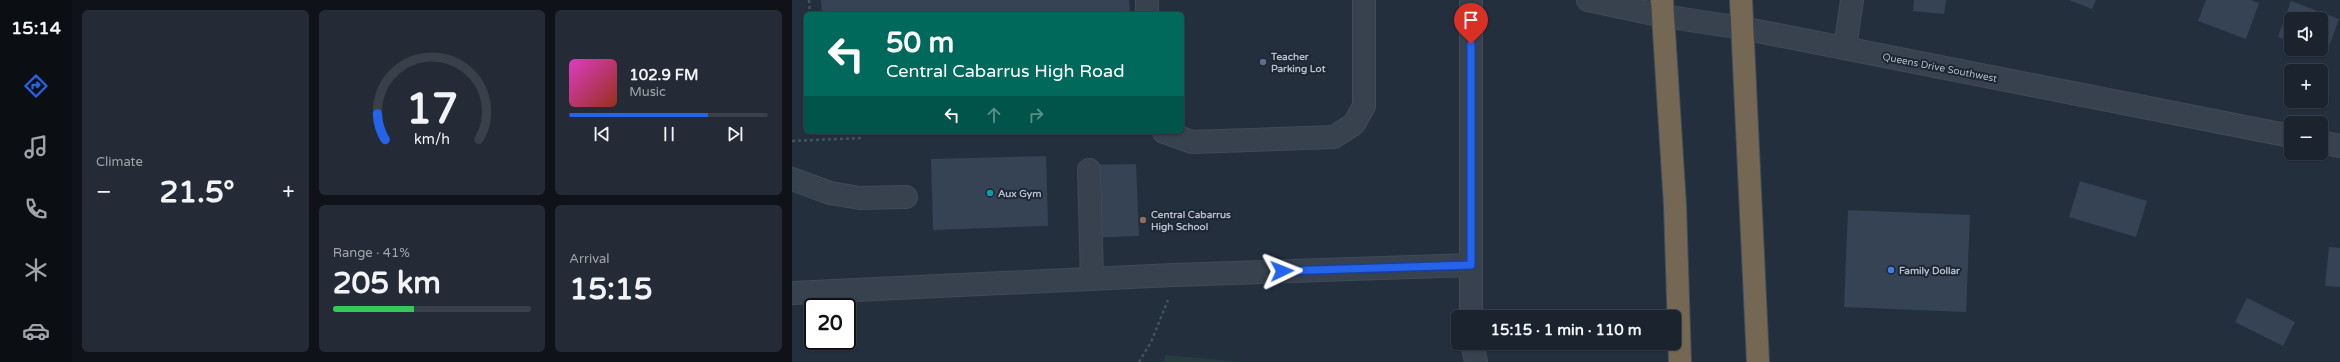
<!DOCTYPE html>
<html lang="en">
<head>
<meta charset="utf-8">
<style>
	body { margin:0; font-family:"Varela Round",sans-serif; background:#242b36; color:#f1f3f6; height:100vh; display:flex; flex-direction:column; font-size:15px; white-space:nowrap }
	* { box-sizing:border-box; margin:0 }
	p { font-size:13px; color:#a0a4aa }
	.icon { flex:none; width:22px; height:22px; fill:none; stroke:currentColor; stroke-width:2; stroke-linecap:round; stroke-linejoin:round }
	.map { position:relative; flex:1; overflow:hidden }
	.drawer { display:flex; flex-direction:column; gap:10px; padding:10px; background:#0f1319; width:720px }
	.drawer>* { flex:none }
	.guide { position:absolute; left:12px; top:12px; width:380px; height:122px; border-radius:6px; box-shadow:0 1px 3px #0004,0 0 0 1px #39404a; background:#00695c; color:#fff; overflow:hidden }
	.controls { position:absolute; left:1492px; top:12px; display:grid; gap:8px }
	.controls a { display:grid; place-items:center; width:44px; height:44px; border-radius:6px; background:#1b232e; box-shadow:0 1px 3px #0004,0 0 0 1px #39404a; font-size:20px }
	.speed { position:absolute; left:12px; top:298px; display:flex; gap:8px; font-size:20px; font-weight:700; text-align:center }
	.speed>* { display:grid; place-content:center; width:52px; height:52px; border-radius:50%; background:#1b232e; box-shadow:0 1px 3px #0004,0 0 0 1px #39404a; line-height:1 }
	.speed .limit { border:2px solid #111; border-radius:6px; background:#fff; color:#111 }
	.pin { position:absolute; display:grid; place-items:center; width:34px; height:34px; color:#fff; margin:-41px -17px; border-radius:50% 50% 50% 0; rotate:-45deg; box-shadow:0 0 4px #0007 }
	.pin .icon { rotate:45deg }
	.me { position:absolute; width:44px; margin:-22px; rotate:88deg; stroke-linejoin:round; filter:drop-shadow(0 0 3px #0008) }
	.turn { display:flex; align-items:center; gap:14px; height:84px; padding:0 16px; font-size:18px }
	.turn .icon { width:52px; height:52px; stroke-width:2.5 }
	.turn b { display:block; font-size:28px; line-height:34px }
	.lanes { display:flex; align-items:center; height:38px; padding:0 16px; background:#0003; justify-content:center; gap:20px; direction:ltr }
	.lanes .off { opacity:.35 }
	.big { font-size:30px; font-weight:800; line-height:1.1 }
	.drawer .card { flex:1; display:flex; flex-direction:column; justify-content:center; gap:6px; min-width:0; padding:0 14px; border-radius:6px; background:#242b36 }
	.drawer .dial { align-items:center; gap:0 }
	.dial svg { height:104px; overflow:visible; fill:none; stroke:#39404a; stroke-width:7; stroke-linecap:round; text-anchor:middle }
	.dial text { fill:#f1f3f6; stroke:none }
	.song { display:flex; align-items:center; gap:12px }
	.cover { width:48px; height:48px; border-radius:6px; background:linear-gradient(135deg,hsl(310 70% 55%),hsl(10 70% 35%)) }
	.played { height:4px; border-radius:2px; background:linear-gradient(90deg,#2563eb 70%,#39404a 70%) }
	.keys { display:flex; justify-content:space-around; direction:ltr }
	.heat { display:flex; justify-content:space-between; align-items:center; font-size:22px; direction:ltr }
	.charge { height:6px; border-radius:3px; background:linear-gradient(90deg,#34c759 41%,#39404a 0) }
	.drawer .tiles { flex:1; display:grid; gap:10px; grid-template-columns:repeat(3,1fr) }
	.card:first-child { grid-row:span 2 }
	.trip { position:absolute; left:659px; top:310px; width:230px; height:40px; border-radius:6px; background:#1b232e; box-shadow:0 1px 3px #0004,0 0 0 1px #39404a; font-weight:800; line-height:40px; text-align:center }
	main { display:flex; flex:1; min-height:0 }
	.tabs { display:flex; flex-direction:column; width:72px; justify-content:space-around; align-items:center; background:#0b0e12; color:#a0a4aa }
	.tabs .icon { width:28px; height:28px }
	.tabs .on { color:#2563eb }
	.tabs b { font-size:18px; color:#f1f3f6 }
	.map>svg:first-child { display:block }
	.green { fill:#263c3f }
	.building { fill:#364354 }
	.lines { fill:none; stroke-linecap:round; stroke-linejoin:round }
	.minor-casing { stroke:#414a57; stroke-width:24 }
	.highway-casing { stroke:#434c59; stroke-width:24 }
	.path { stroke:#3f5557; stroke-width:2.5; stroke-dasharray:3 3; stroke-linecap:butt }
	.minor { stroke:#38414e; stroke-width:22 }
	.highway { stroke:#746855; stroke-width:22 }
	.route-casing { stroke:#184099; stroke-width:10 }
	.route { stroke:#2563eb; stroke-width:7 }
	.service-dot { fill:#5c6f8a; stroke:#1d2633; stroke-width:1.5 }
	.culture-dot { fill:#0f9aa8; stroke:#1d2633; stroke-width:1.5 }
	.education-dot { fill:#8d6e63; stroke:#1d2633; stroke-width:1.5 }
	.shop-dot { fill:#3f7fe0; stroke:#1d2633; stroke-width:1.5 }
	.labels { text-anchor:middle; stroke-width:4; stroke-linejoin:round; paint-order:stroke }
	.poi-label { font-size:10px; font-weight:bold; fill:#b4bcc9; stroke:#1d2633; text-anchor:start }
	.street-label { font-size:10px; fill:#b4bcc9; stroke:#1d2633 }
</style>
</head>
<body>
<main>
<nav class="tabs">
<b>15:14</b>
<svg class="icon on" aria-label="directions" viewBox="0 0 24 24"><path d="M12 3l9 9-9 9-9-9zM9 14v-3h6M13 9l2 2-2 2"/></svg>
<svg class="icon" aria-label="music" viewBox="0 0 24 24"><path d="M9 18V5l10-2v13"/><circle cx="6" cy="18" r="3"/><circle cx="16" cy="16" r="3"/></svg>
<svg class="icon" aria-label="phone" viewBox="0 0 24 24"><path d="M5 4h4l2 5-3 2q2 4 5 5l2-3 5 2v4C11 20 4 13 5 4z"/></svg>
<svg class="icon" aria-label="climate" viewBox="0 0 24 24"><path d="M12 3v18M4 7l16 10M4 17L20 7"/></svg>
<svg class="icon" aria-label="car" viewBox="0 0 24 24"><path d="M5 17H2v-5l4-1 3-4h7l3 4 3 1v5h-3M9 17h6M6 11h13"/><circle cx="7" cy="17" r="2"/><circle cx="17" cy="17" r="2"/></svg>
</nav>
<section class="drawer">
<div class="tiles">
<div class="card"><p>Climate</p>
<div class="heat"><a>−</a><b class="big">21.5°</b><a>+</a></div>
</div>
<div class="card dial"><svg viewBox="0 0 100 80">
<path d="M14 69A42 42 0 1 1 86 69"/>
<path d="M14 69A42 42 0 0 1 8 49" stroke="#2563eb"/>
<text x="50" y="56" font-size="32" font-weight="700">17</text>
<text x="50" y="72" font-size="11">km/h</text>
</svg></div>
<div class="card">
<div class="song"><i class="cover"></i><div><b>102.9 FM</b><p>Music</p></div></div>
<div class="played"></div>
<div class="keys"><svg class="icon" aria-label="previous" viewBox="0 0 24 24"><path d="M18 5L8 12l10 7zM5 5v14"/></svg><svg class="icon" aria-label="pause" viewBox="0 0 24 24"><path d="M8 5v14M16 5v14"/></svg><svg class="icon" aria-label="next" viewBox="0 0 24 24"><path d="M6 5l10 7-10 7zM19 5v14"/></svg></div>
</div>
<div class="card"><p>Range · 41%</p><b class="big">205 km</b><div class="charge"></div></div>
<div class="card"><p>Arrival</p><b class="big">15:15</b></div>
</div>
</section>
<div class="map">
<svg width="1548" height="362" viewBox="0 0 1548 362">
	<rect width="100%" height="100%" fill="#242f3e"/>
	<!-- green -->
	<path class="green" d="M 373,355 L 450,362 L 372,362 Z"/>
	<!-- building -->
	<path class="building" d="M 29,0 L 337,0 L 338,14 L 30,14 Z
		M 1122,0 L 1154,0 L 1152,14 L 1121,11 Z
		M 1277,0 L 1304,0 L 1300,9 Z
		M 1414,0 L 1458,0 L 1467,3 L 1454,39 L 1406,21 Z
		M 1499,1 L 1547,19 L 1534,54 L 1520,49 L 1529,49 L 1529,19 L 1499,19 L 1499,41 L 1486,37 Z
		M 254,156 L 256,226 L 141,230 L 139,159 Z
		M 344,164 L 347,236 L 289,238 L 288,165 Z
		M 1288,181 L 1355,201 L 1344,237 L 1277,217 Z
		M 1056,210 L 1178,215 L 1174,312 L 1052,307 Z
		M 1537,247 L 1548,248 L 1548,287 L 1533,286 Z
		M 1455,298 L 1503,322 L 1491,346 L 1443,322 Z"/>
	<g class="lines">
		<!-- minor casing -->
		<g class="minor-casing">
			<path id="minor" d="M 355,0 L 355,14
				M 796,0 L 871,16 L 950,28 L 1499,136
				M 1053,48 L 1060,0
				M 372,132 L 400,142 L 542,137 L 562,124 L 572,106 L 572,0
				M 1529,142 L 1548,146
				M 297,170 L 300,279
				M 0,179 L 38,193 L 68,198 L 114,197
				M 0,293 L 381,275 L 679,265
				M 679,317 L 679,0
				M 680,343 L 684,362"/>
		</g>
		<!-- highway casing -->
		<g class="highway-casing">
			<path id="highway" d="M 870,0 L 883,205 L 888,362
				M 949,0 L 966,362"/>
		</g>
		<!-- path -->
		<path class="path" d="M 17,0 L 18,14
			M 0,141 L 69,138 L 69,132
			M 347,362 L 359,342 L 376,300"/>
		<!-- minor -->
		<use href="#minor" class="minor"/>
		<!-- highway -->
		<use href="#highway" class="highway"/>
	</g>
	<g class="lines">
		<!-- route casing -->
		<g class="route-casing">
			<path id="route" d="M 490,271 L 679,265 L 679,44"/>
		</g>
		<!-- route -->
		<use href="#route" class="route"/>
	</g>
	<!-- markers -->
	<circle class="service-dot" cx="471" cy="62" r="4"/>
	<circle class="culture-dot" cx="198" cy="193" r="4"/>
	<circle class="education-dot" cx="351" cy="220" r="4"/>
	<circle class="shop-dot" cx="1099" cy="270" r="4"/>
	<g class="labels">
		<!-- poi labels -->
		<g class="poi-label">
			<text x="479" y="60">Teacher<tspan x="479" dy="12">Parking Lot</tspan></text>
			<text x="206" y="197">Aux Gym</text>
			<text x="359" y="218">Central Cabarrus<tspan x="359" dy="12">High School</tspan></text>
			<text x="1107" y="274">Family Dollar</text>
		</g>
		<!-- street labels -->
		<g class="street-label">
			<text transform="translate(1148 67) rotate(11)" y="4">Queens Drive Southwest</text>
		</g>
	</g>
</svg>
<div class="controls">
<a><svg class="icon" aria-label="sound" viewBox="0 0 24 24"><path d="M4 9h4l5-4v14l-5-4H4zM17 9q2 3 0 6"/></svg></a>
<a>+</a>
<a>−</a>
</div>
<div class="speed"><div class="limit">20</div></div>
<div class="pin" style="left:679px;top:44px;background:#d93025"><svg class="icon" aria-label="arrive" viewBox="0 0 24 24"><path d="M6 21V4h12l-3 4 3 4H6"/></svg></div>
<svg class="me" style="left:490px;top:271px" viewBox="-20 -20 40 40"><path d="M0-17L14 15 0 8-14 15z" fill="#2563eb" stroke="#fff" stroke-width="4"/></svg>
<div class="trip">15:15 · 1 min · 110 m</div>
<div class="guide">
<div class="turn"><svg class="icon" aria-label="left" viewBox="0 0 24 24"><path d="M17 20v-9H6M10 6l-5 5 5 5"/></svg><div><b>50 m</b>Central Cabarrus High Road</div></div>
<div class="lanes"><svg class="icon" aria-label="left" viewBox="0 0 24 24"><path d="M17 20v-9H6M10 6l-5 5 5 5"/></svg><svg class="icon off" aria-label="ahead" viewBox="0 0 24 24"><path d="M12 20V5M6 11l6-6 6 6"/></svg><svg class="icon off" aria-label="right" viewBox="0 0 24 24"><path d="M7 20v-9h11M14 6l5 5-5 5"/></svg></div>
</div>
</div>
</main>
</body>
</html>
